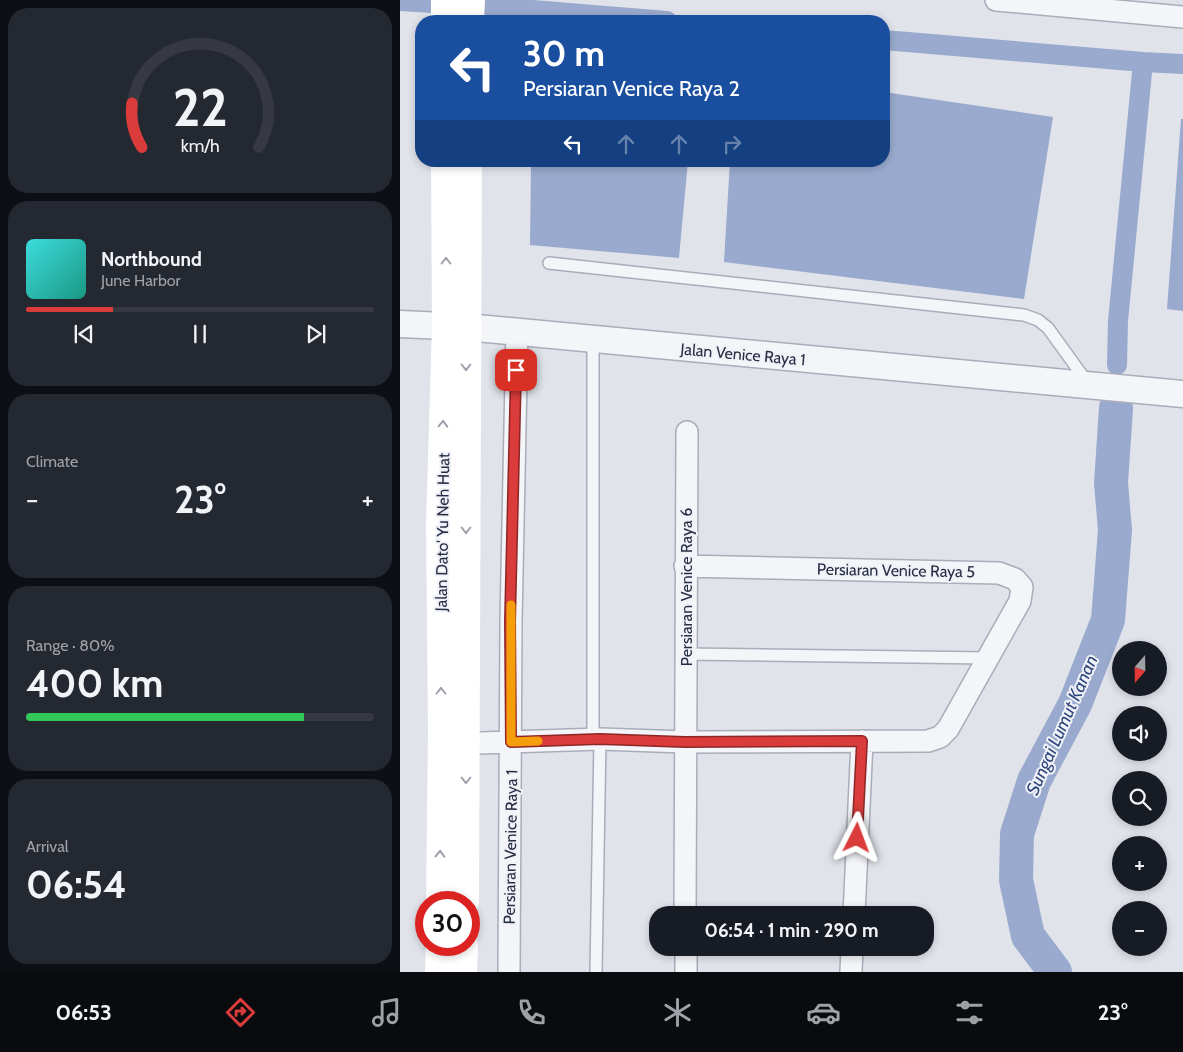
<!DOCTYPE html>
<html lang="en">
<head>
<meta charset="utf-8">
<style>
	body { margin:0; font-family:Cabin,sans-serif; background:#242831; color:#f1f3f6; height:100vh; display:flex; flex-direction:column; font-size:19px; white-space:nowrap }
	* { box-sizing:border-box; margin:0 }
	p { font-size:16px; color:#9ea1a6 }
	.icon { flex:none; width:28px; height:28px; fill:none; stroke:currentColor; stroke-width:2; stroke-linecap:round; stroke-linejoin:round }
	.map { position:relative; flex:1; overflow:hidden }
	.details { display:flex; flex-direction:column; gap:8px; padding:8px; background:#0d0f14; width:400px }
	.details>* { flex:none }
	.top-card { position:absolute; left:15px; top:15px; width:475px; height:152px; border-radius:20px; box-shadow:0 2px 8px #0003; background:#1a4fa0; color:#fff; overflow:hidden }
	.needle { width:32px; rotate:200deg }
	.buttons { position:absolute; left:712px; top:641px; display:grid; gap:10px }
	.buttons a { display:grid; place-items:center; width:55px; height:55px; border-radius:50%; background:#171b24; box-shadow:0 2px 8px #0003; font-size:25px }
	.speed { position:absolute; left:15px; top:891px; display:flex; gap:10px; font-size:25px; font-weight:700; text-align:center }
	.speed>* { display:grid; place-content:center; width:65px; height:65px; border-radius:50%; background:#171b24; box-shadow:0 2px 8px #0003; line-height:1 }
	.speed .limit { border:8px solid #d22; background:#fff; color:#111 }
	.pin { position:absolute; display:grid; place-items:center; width:42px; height:42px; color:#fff; margin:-21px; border-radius:10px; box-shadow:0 2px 8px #0006 }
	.me { position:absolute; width:55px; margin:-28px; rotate:3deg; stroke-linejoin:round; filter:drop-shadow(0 0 4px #0008) }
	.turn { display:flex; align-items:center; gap:18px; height:105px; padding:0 25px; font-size:22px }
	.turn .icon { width:65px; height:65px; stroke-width:2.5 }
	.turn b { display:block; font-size:35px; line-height:42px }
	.lanes { display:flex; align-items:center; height:48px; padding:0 25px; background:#0003; justify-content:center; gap:25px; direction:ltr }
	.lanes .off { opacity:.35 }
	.big { font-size:38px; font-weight:700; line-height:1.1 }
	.details .widget { flex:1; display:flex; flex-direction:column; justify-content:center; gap:8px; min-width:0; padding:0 18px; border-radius:20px; background:#242831 }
	.details .dial { align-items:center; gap:0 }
	.dial svg { height:130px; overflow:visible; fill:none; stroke:#363941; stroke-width:7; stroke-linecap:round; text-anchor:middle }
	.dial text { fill:#f1f3f6; stroke:none }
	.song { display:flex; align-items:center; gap:15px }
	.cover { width:60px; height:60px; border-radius:8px; background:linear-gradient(135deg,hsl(180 70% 55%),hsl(170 70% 35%)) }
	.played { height:5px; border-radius:2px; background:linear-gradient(90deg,#da3b3b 25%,#363941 25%) }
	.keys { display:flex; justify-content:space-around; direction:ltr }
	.heat { display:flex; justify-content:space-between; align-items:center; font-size:28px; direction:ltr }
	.charge { height:8px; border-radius:4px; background:linear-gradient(90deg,#34c759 80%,#363941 0) }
	.trip { position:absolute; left:249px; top:906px; width:285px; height:50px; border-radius:20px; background:#171b24; box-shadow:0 2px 8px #0003; font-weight:700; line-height:50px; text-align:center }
	.dock { display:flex; height:80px; justify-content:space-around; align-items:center; background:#090b0e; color:#9ea1a6 }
	.dock .icon { width:35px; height:35px }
	.dock .on { color:#da3b3b }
	.dock b { font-size:22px; color:#f1f3f6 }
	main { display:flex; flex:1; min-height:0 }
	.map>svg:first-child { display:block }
	.water { fill:#99aace }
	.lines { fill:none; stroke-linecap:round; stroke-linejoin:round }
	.canal { stroke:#99aace; stroke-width:20 }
	.river { stroke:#99aace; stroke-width:34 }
	.service-casing { stroke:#a9acb9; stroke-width:14 }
	.minor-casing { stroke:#a9acb9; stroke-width:24 }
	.tertiary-casing { stroke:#a9acb9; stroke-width:29 }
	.service { stroke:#f4f5f8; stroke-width:11 }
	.minor { stroke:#f4f5f8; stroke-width:21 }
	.tertiary { stroke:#f4f5f8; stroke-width:26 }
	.secondary { stroke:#fff; stroke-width:28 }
	.oneway { stroke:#9ea0ab }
	.route-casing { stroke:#8e2626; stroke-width:12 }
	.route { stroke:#da3b3b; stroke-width:9 }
	.slow { stroke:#f59e0b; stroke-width:9 }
	.labels { text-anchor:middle; stroke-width:4; stroke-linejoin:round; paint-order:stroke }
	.street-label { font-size:16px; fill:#272d44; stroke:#f0f2f8 }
	.water-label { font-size:18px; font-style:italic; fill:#2e457c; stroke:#f0f2f8 }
</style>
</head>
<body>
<main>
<section class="details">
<div class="widget dial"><svg viewBox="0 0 100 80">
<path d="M14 69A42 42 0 1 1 86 69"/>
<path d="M14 69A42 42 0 0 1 8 42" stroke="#da3b3b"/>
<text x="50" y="56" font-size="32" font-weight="700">22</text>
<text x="50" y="72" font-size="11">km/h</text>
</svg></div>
<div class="widget">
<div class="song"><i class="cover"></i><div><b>Northbound</b><p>June Harbor</p></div></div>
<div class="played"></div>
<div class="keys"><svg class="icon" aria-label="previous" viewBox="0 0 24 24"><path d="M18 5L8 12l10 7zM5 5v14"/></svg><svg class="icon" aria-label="pause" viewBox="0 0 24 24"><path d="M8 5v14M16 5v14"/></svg><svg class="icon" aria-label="next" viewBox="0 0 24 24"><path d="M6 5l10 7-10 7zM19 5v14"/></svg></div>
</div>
<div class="widget"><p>Climate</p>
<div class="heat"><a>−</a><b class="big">23°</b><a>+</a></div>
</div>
<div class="widget"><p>Range · 80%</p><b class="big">400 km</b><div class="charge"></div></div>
<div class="widget"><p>Arrival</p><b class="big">06:54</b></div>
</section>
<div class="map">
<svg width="783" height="972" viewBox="0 0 783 972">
	<rect width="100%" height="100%" fill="#e1e3eb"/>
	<!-- water -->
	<path class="water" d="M 484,92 L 653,117 L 624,299 L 324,262 L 330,161 L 484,161 Z
		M 781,119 L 783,119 L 783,311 L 767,309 Z
		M 131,161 L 288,161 L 279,258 L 130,245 Z"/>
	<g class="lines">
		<!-- canal -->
		<path class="canal" d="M 0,1 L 109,8 L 267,21
			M 484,40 L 743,62 L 783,64
			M 717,365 L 718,321 L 743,62"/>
		<!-- river -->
		<path class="river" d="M 655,972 L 628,936 L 616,880 L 617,834 L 634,781 L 675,704 L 708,620 L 715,530 L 711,483 L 716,408"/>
		<!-- service casing -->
		<g class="service-casing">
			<path id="service" d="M 149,263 L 624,315 L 638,320 L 648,328 L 687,382
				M 285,654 L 588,658
				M 193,740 L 193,340
				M 196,972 L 200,739"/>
		</g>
		<!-- minor casing -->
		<g class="minor-casing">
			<path id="minor" d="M 596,0 L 783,17
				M 50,744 L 200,739 L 285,742 L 528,741 L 540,737 L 548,729 L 620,601 L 622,587 L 615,579 L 599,573 L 285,566
				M 285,915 L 287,432
				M 454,915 L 462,741
				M 286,948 L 286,972
				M 109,972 L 111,621 L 117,331
				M 451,972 L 452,948"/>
		</g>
		<!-- tertiary casing -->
		<g class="tertiary-casing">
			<path id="tertiary" d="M 0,324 L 66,327 L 783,394"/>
		</g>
		<!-- service -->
		<use href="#service" class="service"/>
		<!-- minor -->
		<use href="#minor" class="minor"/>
		<!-- tertiary -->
		<use href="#tertiary" class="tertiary"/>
		<!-- secondary -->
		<path class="secondary" d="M 45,21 L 45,0
			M 70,21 L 71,0
			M 40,902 L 42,732 L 40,523 L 46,326 L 45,161
			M 65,902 L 68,161
			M 39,972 L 40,945
			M 63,972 L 64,945"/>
	</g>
	<!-- one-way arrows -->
	<defs><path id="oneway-chevron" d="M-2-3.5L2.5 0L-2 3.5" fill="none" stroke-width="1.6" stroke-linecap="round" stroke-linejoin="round" transform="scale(1.25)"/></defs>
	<g class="oneway">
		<use href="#oneway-chevron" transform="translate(46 261) rotate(-90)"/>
		<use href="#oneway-chevron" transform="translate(66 367) rotate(90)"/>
		<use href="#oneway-chevron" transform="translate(43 424) rotate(-88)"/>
		<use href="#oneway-chevron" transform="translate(66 530) rotate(90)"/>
		<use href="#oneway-chevron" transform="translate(41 691) rotate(-90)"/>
		<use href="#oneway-chevron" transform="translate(66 780) rotate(90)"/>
		<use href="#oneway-chevron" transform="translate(40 854) rotate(-89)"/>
	</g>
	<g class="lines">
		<!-- route casing -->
		<g class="route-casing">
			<path id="route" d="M 116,370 L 110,621 L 111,742 L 200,739 L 285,742 L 462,741 L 457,838"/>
		</g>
		<!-- route -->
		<use href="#route" class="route"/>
		<!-- slow -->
		<path class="slow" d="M 111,605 L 111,742 L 138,741"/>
	</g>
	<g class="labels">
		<!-- street labels -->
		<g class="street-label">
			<text transform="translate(343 354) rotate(5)" y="6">Jalan Venice Raya 1</text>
			<text transform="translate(42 532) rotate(-89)" y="6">Jalan Dato' Yu Neh Huat</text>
			<text transform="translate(496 570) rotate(1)" y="6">Persiaran Venice Raya 5</text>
			<text transform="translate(286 587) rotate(-90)" y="6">Persiaran Venice Raya 6</text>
			<text transform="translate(110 847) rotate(-89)" y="6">Persiaran Venice Raya 1</text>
		</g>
		<!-- water labels -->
		<g class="water-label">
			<text transform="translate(662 725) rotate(-66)" y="6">Sungai Lumut Kanan</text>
		</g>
	</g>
</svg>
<div class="buttons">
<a><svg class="needle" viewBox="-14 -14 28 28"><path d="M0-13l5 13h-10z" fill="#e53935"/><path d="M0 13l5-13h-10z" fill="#9ea1a6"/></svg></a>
<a><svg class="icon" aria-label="sound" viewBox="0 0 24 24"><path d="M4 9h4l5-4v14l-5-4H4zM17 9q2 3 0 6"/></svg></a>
<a><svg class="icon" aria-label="search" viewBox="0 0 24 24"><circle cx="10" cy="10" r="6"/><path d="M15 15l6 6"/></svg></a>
<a>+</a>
<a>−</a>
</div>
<div class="speed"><div class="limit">30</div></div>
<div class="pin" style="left:116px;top:370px;background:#d93025"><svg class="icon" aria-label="arrive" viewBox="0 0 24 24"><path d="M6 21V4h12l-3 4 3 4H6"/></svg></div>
<svg class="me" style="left:457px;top:838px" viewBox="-20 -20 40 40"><path d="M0-17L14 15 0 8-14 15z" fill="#da3b3b" stroke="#fff" stroke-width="4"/></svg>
<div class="trip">06:54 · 1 min · 290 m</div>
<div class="top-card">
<div class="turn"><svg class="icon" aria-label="left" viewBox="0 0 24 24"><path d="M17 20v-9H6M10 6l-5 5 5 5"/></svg><div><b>30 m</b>Persiaran Venice Raya 2</div></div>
<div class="lanes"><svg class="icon" aria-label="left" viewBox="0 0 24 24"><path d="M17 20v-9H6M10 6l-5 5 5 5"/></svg><svg class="icon off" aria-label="ahead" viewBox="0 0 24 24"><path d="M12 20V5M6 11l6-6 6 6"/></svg><svg class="icon off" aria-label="ahead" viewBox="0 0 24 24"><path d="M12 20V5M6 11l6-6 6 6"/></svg><svg class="icon off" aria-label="right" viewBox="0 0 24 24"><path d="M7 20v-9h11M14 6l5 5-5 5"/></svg></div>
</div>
</div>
</main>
<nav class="dock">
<b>06:53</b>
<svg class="icon on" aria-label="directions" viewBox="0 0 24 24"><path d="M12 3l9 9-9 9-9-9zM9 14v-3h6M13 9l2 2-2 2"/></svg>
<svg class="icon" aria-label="music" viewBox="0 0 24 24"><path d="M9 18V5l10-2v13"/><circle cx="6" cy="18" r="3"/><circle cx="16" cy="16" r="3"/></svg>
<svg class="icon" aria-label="phone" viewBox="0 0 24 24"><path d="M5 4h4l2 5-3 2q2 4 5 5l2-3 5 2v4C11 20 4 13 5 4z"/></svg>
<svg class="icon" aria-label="climate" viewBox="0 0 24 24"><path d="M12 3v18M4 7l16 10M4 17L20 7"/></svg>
<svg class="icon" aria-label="car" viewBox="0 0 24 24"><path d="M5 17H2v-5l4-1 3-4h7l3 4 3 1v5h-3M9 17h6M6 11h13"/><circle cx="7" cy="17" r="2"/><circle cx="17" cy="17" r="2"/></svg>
<svg class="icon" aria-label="filters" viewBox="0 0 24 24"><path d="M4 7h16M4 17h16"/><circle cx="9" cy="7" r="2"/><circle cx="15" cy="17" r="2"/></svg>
<b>23°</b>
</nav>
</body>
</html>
